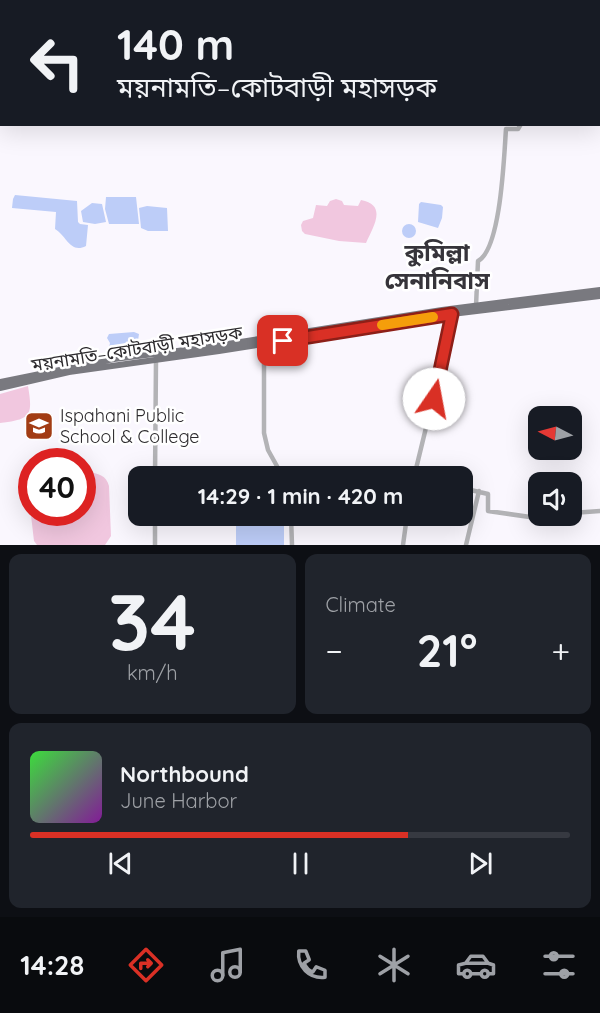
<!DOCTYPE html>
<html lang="en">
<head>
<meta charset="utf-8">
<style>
	body { margin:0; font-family:Quicksand,"Noto Sans Bengali",sans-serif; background:#20242c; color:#f1f3f6; height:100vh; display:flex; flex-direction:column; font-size:22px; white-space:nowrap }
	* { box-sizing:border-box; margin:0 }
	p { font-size:20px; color:#9ea1a6 }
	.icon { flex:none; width:33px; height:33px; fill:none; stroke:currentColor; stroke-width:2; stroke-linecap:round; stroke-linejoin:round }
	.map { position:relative; height:545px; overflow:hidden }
	.drawer { display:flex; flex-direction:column; gap:9px; padding:9px; background:#0d0f14; flex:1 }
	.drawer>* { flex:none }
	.hud { position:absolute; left:0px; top:0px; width:600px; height:126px; box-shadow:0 6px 24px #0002; background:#171b24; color:#f1f3f6; overflow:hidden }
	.needle { width:39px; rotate:276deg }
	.tools { position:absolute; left:528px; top:406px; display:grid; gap:12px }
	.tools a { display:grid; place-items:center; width:54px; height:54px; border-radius:12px; background:#171b24; box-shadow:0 6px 24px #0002; font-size:30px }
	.speed { position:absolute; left:18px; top:448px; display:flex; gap:12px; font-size:30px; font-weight:700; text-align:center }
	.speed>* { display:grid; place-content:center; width:78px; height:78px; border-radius:50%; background:#171b24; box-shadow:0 6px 24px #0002; line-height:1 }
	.speed .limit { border:9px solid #d22; background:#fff; color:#111 }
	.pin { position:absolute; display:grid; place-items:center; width:51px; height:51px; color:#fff; margin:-26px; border-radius:12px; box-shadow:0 3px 9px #0006 }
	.me { position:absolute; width:66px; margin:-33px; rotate:12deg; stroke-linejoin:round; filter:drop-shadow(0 0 4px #0008) }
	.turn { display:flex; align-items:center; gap:21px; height:126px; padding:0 18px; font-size:27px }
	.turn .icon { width:78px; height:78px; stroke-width:2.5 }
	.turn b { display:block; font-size:42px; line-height:51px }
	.big { font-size:45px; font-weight:700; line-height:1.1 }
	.drawer .widget { flex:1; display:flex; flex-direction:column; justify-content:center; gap:9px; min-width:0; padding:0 21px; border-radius:12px; background:#20242c }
	.drawer .dial { align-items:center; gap:0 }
	.dial b { font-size:78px; line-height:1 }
	.song { display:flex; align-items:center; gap:18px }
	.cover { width:72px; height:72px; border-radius:9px; background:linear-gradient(135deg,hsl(120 70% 55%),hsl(290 70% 35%)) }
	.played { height:6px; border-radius:3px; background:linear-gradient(90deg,#d93025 70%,#363941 70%) }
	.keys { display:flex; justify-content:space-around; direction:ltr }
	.heat { display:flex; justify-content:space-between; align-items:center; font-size:33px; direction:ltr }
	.drawer .tiles { flex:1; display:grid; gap:9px; grid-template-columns:1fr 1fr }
	.widget:last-child { grid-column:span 2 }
	.trip { position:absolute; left:128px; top:466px; width:345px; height:60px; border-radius:12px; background:#171b24; box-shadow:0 6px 24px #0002; font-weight:700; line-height:60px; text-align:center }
	.menu { display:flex; height:96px; justify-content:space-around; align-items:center; background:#090b0e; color:#9ea1a6 }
	.menu .icon { width:42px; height:42px }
	.menu .current { color:#d93025 }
	.menu b { font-size:27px; color:#f1f3f6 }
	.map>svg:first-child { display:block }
	.green { fill:#f1c7df }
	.water { fill:#bdcdf8 }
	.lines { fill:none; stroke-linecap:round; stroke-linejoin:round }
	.minor { stroke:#b3b3b6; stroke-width:4.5 }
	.major { stroke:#79797f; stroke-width:6 }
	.route-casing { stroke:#8d1f18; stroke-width:15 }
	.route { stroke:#d93025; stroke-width:10 }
	.slow { stroke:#f59e0b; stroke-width:10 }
	.labels { text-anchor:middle; stroke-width:5; stroke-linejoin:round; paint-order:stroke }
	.street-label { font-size:18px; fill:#2d2b2e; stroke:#fff }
	.poi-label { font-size:18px; fill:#2d2b2e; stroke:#fff; text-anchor:start }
	.district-label { font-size:24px; font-weight:bold; fill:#36343a; stroke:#fff }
</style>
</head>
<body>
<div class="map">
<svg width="600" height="545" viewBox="0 0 600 545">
	<rect width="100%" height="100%" fill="#faf7fe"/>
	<!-- green -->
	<path class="green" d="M 336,199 L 342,201 L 344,205 L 358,206 L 361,200 C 388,205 373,227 366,243 L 339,241 L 305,234 L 302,231 L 301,225 L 303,221 L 313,218 L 316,205 L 327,206 L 330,201 Z
		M 28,386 C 33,416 31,419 0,423 L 0,394 Z
		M 89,472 C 99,474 106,475 109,486 L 111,536 L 105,545 L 37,545 L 34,541 L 27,481 L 31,478 L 32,513 L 82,513 L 83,473 Z"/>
	<!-- water -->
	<path class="water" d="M 15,195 L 77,201 L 78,222 L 80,224 L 88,225 L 86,246 C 70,254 67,236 55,229 L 56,212 L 12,208 L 13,199 Z
		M 106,197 L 136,197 L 139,224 L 109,224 L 105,209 Z
		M 421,202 L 441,205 L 443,207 L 442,218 L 438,228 L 418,222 L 419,204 Z
		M 92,203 L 102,204 L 106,222 L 95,224 L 83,222 L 81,211 Z
		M 147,206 L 167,208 L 168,231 L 148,231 L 141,228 L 139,208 Z
		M402 231a7 7 0 1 1 14 0a7 7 0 1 1-14 0Z
		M 134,332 L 139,334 L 137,347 L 109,348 L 110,343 L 107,338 L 109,334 Z
		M 236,516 L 284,516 L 284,545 L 236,545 Z"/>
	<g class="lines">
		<!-- minor -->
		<path class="minor" d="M 496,2 L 497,0
			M 598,31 L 600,31
			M 476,306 L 478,261 C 501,249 504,156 506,129 L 518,129 L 521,124
			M 264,341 L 264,433 L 268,450 L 283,477
			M 256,474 L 270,473 L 283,477
			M 155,477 L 156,360
			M 414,477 L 433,399 L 452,313
			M 462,488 L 488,494 L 488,511 L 558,521 L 565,516
			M 572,513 L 600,511
			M 291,516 L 292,545
			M 155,545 L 155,516
			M 403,545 L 407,516
			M 466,545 L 479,491"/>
		<!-- major -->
		<path class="major" d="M 0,382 L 114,359 L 209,347 L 442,310 L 600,290
			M 0,388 L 69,372 L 219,351 L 452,314 L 600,296"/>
	</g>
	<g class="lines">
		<!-- route casing -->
		<g class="route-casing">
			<path id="route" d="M 283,341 L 452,314 L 434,399"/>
		</g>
		<!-- route -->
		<use href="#route" class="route"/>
		<!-- slow -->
		<path class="slow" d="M 382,325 L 433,317"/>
	</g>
	<!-- icons -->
	<defs>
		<g id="school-square" transform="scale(1.5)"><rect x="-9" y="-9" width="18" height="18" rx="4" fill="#a23c14" stroke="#fff"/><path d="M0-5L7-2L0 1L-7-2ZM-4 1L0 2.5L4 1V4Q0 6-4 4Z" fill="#fff"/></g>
	</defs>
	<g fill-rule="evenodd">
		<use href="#school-square" x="39" y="426"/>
	</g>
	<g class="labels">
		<!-- street labels -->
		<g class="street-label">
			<text transform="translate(137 349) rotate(-9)" y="6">ময়নামতি–কোটবাড়ী মহাসড়ক</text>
		</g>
		<!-- poi labels -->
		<g class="poi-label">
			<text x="60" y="422">Ispahani Public<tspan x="60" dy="21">School &amp; College</tspan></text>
		</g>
		<!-- district labels -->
		<g class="district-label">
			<text x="437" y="261">কুমিল্লা<tspan x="437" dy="28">সেনানিবাস</tspan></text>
		</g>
	</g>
</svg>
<div class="tools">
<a><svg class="needle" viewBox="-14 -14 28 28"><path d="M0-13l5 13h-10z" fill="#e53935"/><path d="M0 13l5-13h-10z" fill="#9ea1a6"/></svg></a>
<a><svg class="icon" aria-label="sound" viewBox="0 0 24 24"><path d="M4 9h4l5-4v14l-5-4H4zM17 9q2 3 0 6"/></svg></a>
</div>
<div class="speed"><div class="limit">40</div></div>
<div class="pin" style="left:283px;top:341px;background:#d93025"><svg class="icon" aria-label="arrive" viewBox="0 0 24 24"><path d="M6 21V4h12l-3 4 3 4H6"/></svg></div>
<svg class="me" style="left:434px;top:399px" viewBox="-20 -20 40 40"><circle r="19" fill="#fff"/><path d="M0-13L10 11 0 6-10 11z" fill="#d93025"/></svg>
<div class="trip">14:29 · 1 min · 420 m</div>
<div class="hud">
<div class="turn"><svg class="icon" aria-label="left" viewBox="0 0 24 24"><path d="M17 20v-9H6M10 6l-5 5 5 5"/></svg><div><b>140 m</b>ময়নামতি–কোটবাড়ী মহাসড়ক</div></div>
</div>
</div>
<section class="drawer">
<div class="tiles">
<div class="widget dial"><b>34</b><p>km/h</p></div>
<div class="widget"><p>Climate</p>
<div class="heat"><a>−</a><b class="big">21°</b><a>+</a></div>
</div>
<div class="widget">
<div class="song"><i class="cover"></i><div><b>Northbound</b><p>June Harbor</p></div></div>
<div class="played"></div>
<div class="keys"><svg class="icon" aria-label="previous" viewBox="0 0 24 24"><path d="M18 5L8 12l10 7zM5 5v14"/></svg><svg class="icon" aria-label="pause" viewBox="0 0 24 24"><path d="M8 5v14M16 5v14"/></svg><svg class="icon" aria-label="next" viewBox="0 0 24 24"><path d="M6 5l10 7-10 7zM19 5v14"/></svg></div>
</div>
</div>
</section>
<nav class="menu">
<b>14:28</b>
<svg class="icon current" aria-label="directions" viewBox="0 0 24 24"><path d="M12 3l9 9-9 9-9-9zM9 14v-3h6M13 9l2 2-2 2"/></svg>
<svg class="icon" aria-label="music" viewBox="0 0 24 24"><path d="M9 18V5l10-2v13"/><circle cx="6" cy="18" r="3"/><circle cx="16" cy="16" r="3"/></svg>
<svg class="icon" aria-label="phone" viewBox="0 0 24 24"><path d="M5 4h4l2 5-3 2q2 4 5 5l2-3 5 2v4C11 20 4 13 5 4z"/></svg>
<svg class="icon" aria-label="climate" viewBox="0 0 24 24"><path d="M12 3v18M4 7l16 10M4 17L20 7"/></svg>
<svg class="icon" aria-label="car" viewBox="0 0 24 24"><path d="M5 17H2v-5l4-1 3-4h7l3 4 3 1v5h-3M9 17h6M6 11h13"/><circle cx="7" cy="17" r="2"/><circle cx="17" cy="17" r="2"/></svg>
<svg class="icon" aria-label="filters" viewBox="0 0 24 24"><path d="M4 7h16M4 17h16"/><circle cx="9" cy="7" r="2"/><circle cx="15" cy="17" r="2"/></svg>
</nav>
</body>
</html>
